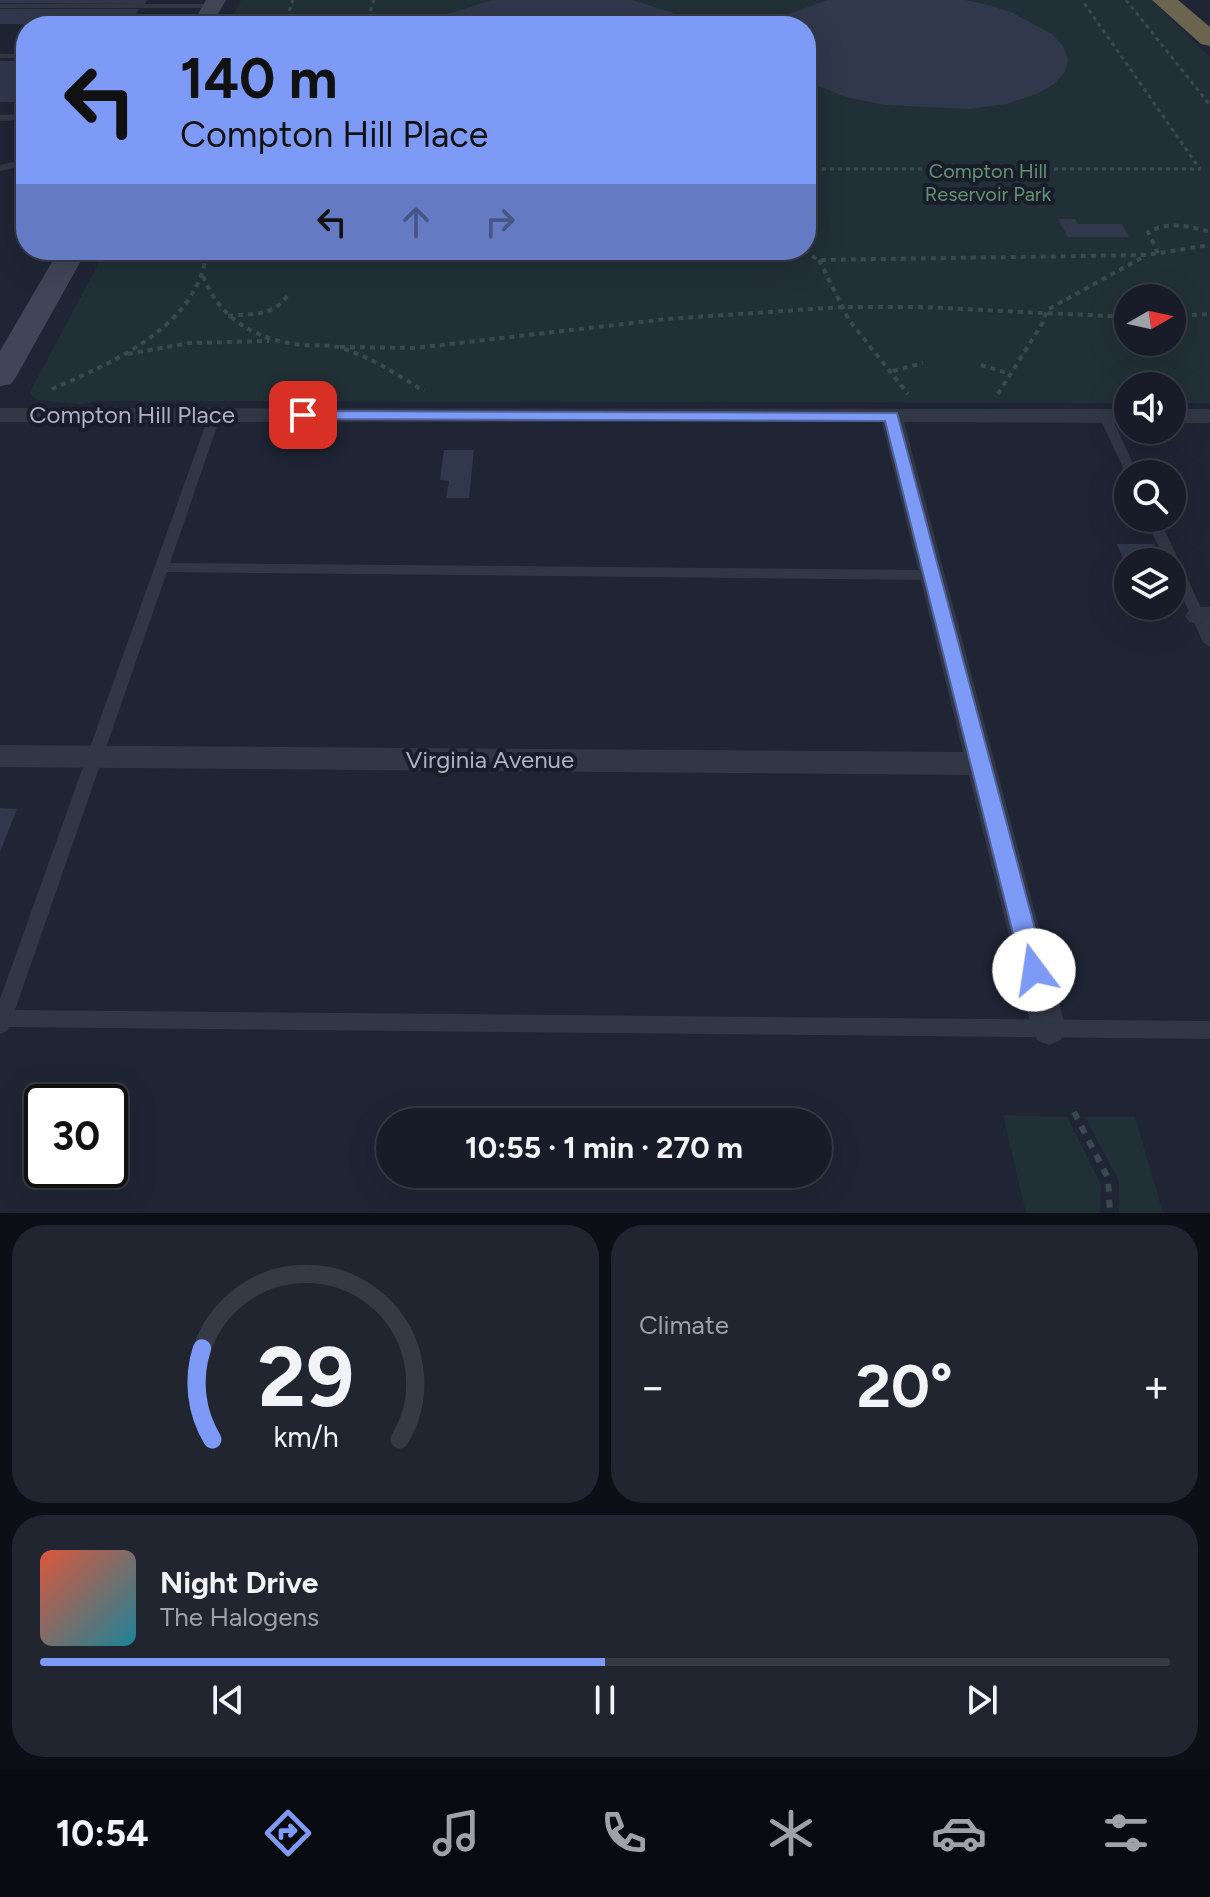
<!DOCTYPE html>
<html lang="en">
<head>
<meta charset="utf-8">
<style>
	body { margin:0; font-family:Figtree,sans-serif; background:#202530; color:#f1f3f6; height:100vh; display:flex; flex-direction:column; font-size:30px; white-space:nowrap }
	* { box-sizing:border-box; margin:0 }
	p { font-size:26px; color:#9ea1a8 }
	.icon { flex:none; width:44px; height:44px; fill:none; stroke:currentColor; stroke-width:2; stroke-linecap:round; stroke-linejoin:round }
	.map { position:relative; height:1213px; overflow:hidden }
	.panel { display:flex; flex-direction:column; gap:12px; padding:12px; background:#0d0f16; flex:1 }
	.panel>* { flex:none }
	.banner { position:absolute; left:16px; top:16px; width:800px; height:244px; border-radius:32px; box-shadow:0 8px 32px #0002,0 0 0 2px #363a45; background:#7d9af6; color:#111; overflow:hidden }
	.needle { width:52px; rotate:81deg }
	.tools { position:absolute; left:1114px; top:284px; display:grid; gap:16px }
	.tools a { display:grid; place-items:center; width:72px; height:72px; border-radius:50%; background:#171c28; box-shadow:0 8px 32px #0002,0 0 0 2px #363a45; font-size:40px }
	.speed { position:absolute; left:24px; top:1084px; display:flex; gap:16px; font-size:40px; font-weight:700; text-align:center }
	.speed>* { display:grid; place-content:center; width:104px; height:104px; border-radius:50%; background:#171c28; box-shadow:0 8px 32px #0002,0 0 0 2px #363a45; line-height:1 }
	.speed .limit { border:4px solid #111; border-radius:12px; background:#fff; color:#111 }
	.pin { position:absolute; display:grid; place-items:center; width:68px; height:68px; color:#fff; margin:-34px; border-radius:16px; box-shadow:0 4px 12px #0006 }
	.me { position:absolute; width:88px; margin:-44px; rotate:346deg; stroke-linejoin:round; filter:drop-shadow(0 0 6px #0008) }
	.turn { display:flex; align-items:center; gap:28px; height:168px; padding:0 32px; font-size:36px }
	.turn .icon { width:104px; height:104px; stroke-width:2.5 }
	.turn b { display:block; font-size:56px; line-height:68px }
	.lanes { display:flex; align-items:center; height:76px; padding:0 32px; background:#0003; justify-content:center; gap:40px; direction:ltr }
	.lanes .off { opacity:.35 }
	.big { font-size:60px; font-weight:700; line-height:1.1 }
	.panel .widget { flex:1; display:flex; flex-direction:column; justify-content:center; gap:12px; min-width:0; padding:0 28px; border-radius:32px; background:#202530 }
	.panel .dial { align-items:center; gap:0 }
	.dial svg { height:208px; overflow:visible; fill:none; stroke:#363a45; stroke-width:7; stroke-linecap:round; text-anchor:middle }
	.dial text { fill:#f1f3f6; stroke:none }
	.song { display:flex; align-items:center; gap:24px }
	.cover { width:96px; height:96px; border-radius:12px; background:linear-gradient(135deg,hsl(10 70% 55%),hsl(190 70% 35%)) }
	.played { height:8px; border-radius:4px; background:linear-gradient(90deg,#7d9af6 50%,#363a45 50%) }
	.keys { display:flex; justify-content:space-around; direction:ltr }
	.heat { display:flex; justify-content:space-between; align-items:center; font-size:44px; direction:ltr }
	.panel .tiles { flex:1; display:grid; gap:12px; grid-template-columns:1fr 1fr }
	.widget:last-child { grid-column:span 2 }
	.trip { position:absolute; left:376px; top:1108px; width:456px; height:80px; border-radius:40px; background:#171c28; box-shadow:0 8px 32px #0002,0 0 0 2px #363a45; font-weight:700; line-height:80px; text-align:center }
	.dock { display:flex; height:128px; justify-content:space-around; align-items:center; background:#090b10; color:#9ea1a8 }
	.dock .icon { width:56px; height:56px }
	.dock .on { color:#7d9af6 }
	.dock b { font-size:36px; color:#f1f3f6 }
	.map>svg:first-child { display:block }
	.green { fill:#213036; fill-rule:evenodd }
	.building { fill:#31384c }
	.lines { fill:none; stroke-linecap:round; stroke-linejoin:round }
	.path-far2 { stroke:#394a4e; stroke-width:3; stroke-dasharray:4 4; stroke-linecap:butt }
	.path-far1 { stroke:#394a4e; stroke-width:4; stroke-dasharray:5 5; stroke-linecap:butt }
	.path { stroke:#394a4e; stroke-width:6; stroke-dasharray:8 8; stroke-linecap:butt }
	.lane { fill:#323745; fill-rule:evenodd }
	.street { fill:#323745; fill-rule:evenodd }
	.secondary { fill:#404658; fill-rule:evenodd }
	.highway { fill:#6b644f; fill-rule:evenodd }
	.route { fill:#7d9af6; stroke:#5164a0; stroke-width:2 }
	.labels { text-anchor:middle; stroke-width:8; stroke-linejoin:round; paint-order:stroke }
	.far-park-label { font-size:20px; fill:#649275; stroke:#181d29 }
	.street-label { font-size:24px; fill:#acb1c3; stroke:#181d29 }
</style>
</head>
<body>
<div class="map">
<svg width="1210" height="1213" viewBox="0 0 1210 1213">
	<rect width="100%" height="100%" fill="#1f2535"/>
	<!-- green -->
	<path class="green" d="M 241,0 L 1152,0 L 1210,57 L 1210,403 L 1172,403 L 1172,386 L 1128,386 L 1128,403 L 98,401 L 80,404 L 37,400 L 30,393 L 32,388 L 106,250 L 806,250 L 806,26 L 227,26 ZM 1128,298 L 1172,298 L 1172,342 L 1128,342 Z
		M 1003,1115 L 1067,1117 L 1101,1185 L 1100,1213 L 1026,1213 Z
		M 1085,1117 L 1135,1117 L 1163,1213 L 1119,1213 L 1119,1181 Z"/>
	<!-- building -->
	<path class="building" d="M 0,0 L 147,0 L 145,4 L 0,3 Z
		M 492,0 L 632,0 L 671,12 L 693,26 L 427,26 L 445,15 Z
		M 827,0 L 965,0 L 984,4 L 1011,12 L 1052,34 L 1063,46 L 1068,59 L 1065,72 L 1054,84 L 1036,94 L 1006,104 L 969,109 L 885,105 L 846,97 L 806,81 L 806,26 L 774,26 L 787,15 Z
		M 0,9 L 139,9 L 129,25 L 0,24 Z
		M 0,61 L 26,61 L 26,102 L 0,102 Z
		M 1058,219 L 1075,219 L 1078,224 L 1122,224 L 1129,237 L 1068,237 Z
		M 444,450 L 474,450 L 469,498 L 446,498 L 449,481 L 440,480 Z
		M 1117,544 L 1154,544 L 1162,562 L 1128,562 L 1128,571 Z
		M 0,808 L 17,809 L 0,852 Z"/>
	<g class="lines">
		<!-- path-far2 -->
		<path class="path-far2" d="M 1126,0 L 1210,105
			M 284,26 L 293,0
			M 365,26 L 374,0
			M 806,169 L 1200,169 L 1082,0"/>
		<!-- path-far1 -->
		<path class="path-far1" d="M 804,250 L 818,260 L 1146,255 L 1210,245
			M 1158,253 L 1148,232 C 1168,221 1189,226 1210,232
			M 819,260 L 849,320 L 908,394
			M 203,276 C 220,320 258,341 304,345 C 317,346 329,344 341,348 C 371,357 398,375 424,391
			M 228,316 C 253,313 275,317 289,293
			M 1172,316 L 1210,314
			M 340,347 L 415,348 L 667,319 L 841,307 L 920,307 L 1128,317
			M 128,354 L 189,343 L 269,341
			M 981,365 L 1010,374
			M 893,371 L 923,363
			M 52,389 C 114,362 199,326 207,250
			M 998,394 L 1042,324 L 1047,310 L 1145,256"/>
		<!-- path -->
		<path class="path" d="M 1074,1112 L 1108,1178 L 1110,1213"/>
		<!-- lane -->
		<path class="lane" d="M 0,4 L 213,4 L 217,6 L 213,8 L 0,8 Z
			M 0,54 L 26,54 L 26,58 L 0,58 Z
			M 26,114 L 26,120 L 0,121 L 0,115 Z
			M 26,159 L 26,165 L 0,171 L 0,165 Z
			M 215,411 L 221,415 L 170,563 L 932,570 L 939,575 L 932,580 L 167,572 L 15,1010 L 1210,1021 L 1210,1039 L 9,1027 L 7,1031 L 0,1034 L 0,999 L 209,415 Z
			M 1105,412 L 1111,416 L 1138,474 L 1128,474 L 1128,477 L 1126,474 L 1099,416 Z
			M 1145,518 L 1159,518 L 1210,627 L 1210,647 L 1203,642 L 1172,575 L 1172,562 L 1166,562 Z"/>
		<!-- street -->
		<path class="street" d="M 0,408 L 1128,409 L 1128,423 L 904,422 L 1066,1029 L 1061,1040 L 1049,1045 L 1037,1040 L 1032,1029 L 969,775 L 0,767 L 0,745 L 963,752 L 882,422 L 0,422 Z
			M 1172,409 L 1210,409 L 1210,423 L 1172,423 Z
			M 1198,607 L 1210,607 L 1210,625 L 1189,622 L 1185,616 L 1189,610 Z"/>
		<!-- secondary -->
		<path class="secondary" d="M 206,0 L 226,0 L 211,26 L 191,26 Z
			M 59,250 L 87,250 L 16,377 L 11,384 L 0,386 L 0,351 Z"/>
		<!-- highway -->
		<path class="highway" d="M 1152,0 L 1178,0 L 1210,27 L 1210,46 L 1201,44 Z"/>
	</g>
	<!-- route -->
	<path class="route" d="M 303,411 L 897,413 L 1046,970 L 1042,977 L 1034,980 L 1026,977 L 1022,970 L 885,421 L 298,419 L 296,415 Z"/>
	<g class="labels">
		<!-- far-park labels -->
		<g class="far-park-label">
			<text x="988" y="178">Compton Hill<tspan x="988" dy="23">Reservoir Park</tspan></text>
		</g>
		<!-- street labels -->
		<g class="street-label">
			<text x="132" y="423">Compton Hill Place</text>
			<text x="490" y="768">Virginia Avenue</text>
		</g>
	</g>
</svg>
<div class="tools">
<a><svg class="needle" viewBox="-14 -14 28 28"><path d="M0-13l5 13h-10z" fill="#e53935"/><path d="M0 13l5-13h-10z" fill="#9ea1a8"/></svg></a>
<a><svg class="icon" aria-label="sound" viewBox="0 0 24 24"><path d="M4 9h4l5-4v14l-5-4H4zM17 9q2 3 0 6"/></svg></a>
<a><svg class="icon" aria-label="search" viewBox="0 0 24 24"><circle cx="10" cy="10" r="6"/><path d="M15 15l6 6"/></svg></a>
<a><svg class="icon" aria-label="layers" viewBox="0 0 24 24"><path d="M12 4l9 5-9 5-9-5zM3 14l9 5 9-5"/></svg></a>
</div>
<div class="speed"><div class="limit">30</div></div>
<div class="pin" style="left:303px;top:415px;background:#d93025"><svg class="icon" aria-label="arrive" viewBox="0 0 24 24"><path d="M6 21V4h12l-3 4 3 4H6"/></svg></div>
<svg class="me" style="left:1034px;top:970px" viewBox="-20 -20 40 40"><circle r="19" fill="#fff"/><path d="M0-13L10 11 0 6-10 11z" fill="#7d9af6"/></svg>
<div class="trip">10:55 · 1 min · 270 m</div>
<div class="banner">
<div class="turn"><svg class="icon" aria-label="left" viewBox="0 0 24 24"><path d="M17 20v-9H6M10 6l-5 5 5 5"/></svg><div><b>140 m</b>Compton Hill Place</div></div>
<div class="lanes"><svg class="icon" aria-label="left" viewBox="0 0 24 24"><path d="M17 20v-9H6M10 6l-5 5 5 5"/></svg><svg class="icon off" aria-label="ahead" viewBox="0 0 24 24"><path d="M12 20V5M6 11l6-6 6 6"/></svg><svg class="icon off" aria-label="right" viewBox="0 0 24 24"><path d="M7 20v-9h11M14 6l5 5-5 5"/></svg></div>
</div>
</div>
<section class="panel">
<div class="tiles">
<div class="widget dial"><svg viewBox="0 0 100 80">
<path d="M14 69A42 42 0 1 1 86 69"/>
<path d="M14 69A42 42 0 0 1 10 34" stroke="#7d9af6"/>
<text x="50" y="56" font-size="32" font-weight="700">29</text>
<text x="50" y="72" font-size="11">km/h</text>
</svg></div>
<div class="widget"><p>Climate</p>
<div class="heat"><a>−</a><b class="big">20°</b><a>+</a></div>
</div>
<div class="widget">
<div class="song"><i class="cover"></i><div><b>Night Drive</b><p>The Halogens</p></div></div>
<div class="played"></div>
<div class="keys"><svg class="icon" aria-label="previous" viewBox="0 0 24 24"><path d="M18 5L8 12l10 7zM5 5v14"/></svg><svg class="icon" aria-label="pause" viewBox="0 0 24 24"><path d="M8 5v14M16 5v14"/></svg><svg class="icon" aria-label="next" viewBox="0 0 24 24"><path d="M6 5l10 7-10 7zM19 5v14"/></svg></div>
</div>
</div>
</section>
<nav class="dock">
<b>10:54</b>
<svg class="icon on" aria-label="directions" viewBox="0 0 24 24"><path d="M12 3l9 9-9 9-9-9zM9 14v-3h6M13 9l2 2-2 2"/></svg>
<svg class="icon" aria-label="music" viewBox="0 0 24 24"><path d="M9 18V5l10-2v13"/><circle cx="6" cy="18" r="3"/><circle cx="16" cy="16" r="3"/></svg>
<svg class="icon" aria-label="phone" viewBox="0 0 24 24"><path d="M5 4h4l2 5-3 2q2 4 5 5l2-3 5 2v4C11 20 4 13 5 4z"/></svg>
<svg class="icon" aria-label="climate" viewBox="0 0 24 24"><path d="M12 3v18M4 7l16 10M4 17L20 7"/></svg>
<svg class="icon" aria-label="car" viewBox="0 0 24 24"><path d="M5 17H2v-5l4-1 3-4h7l3 4 3 1v5h-3M9 17h6M6 11h13"/><circle cx="7" cy="17" r="2"/><circle cx="17" cy="17" r="2"/></svg>
<svg class="icon" aria-label="filters" viewBox="0 0 24 24"><path d="M4 7h16M4 17h16"/><circle cx="9" cy="7" r="2"/><circle cx="15" cy="17" r="2"/></svg>
</nav>
</body>
</html>
